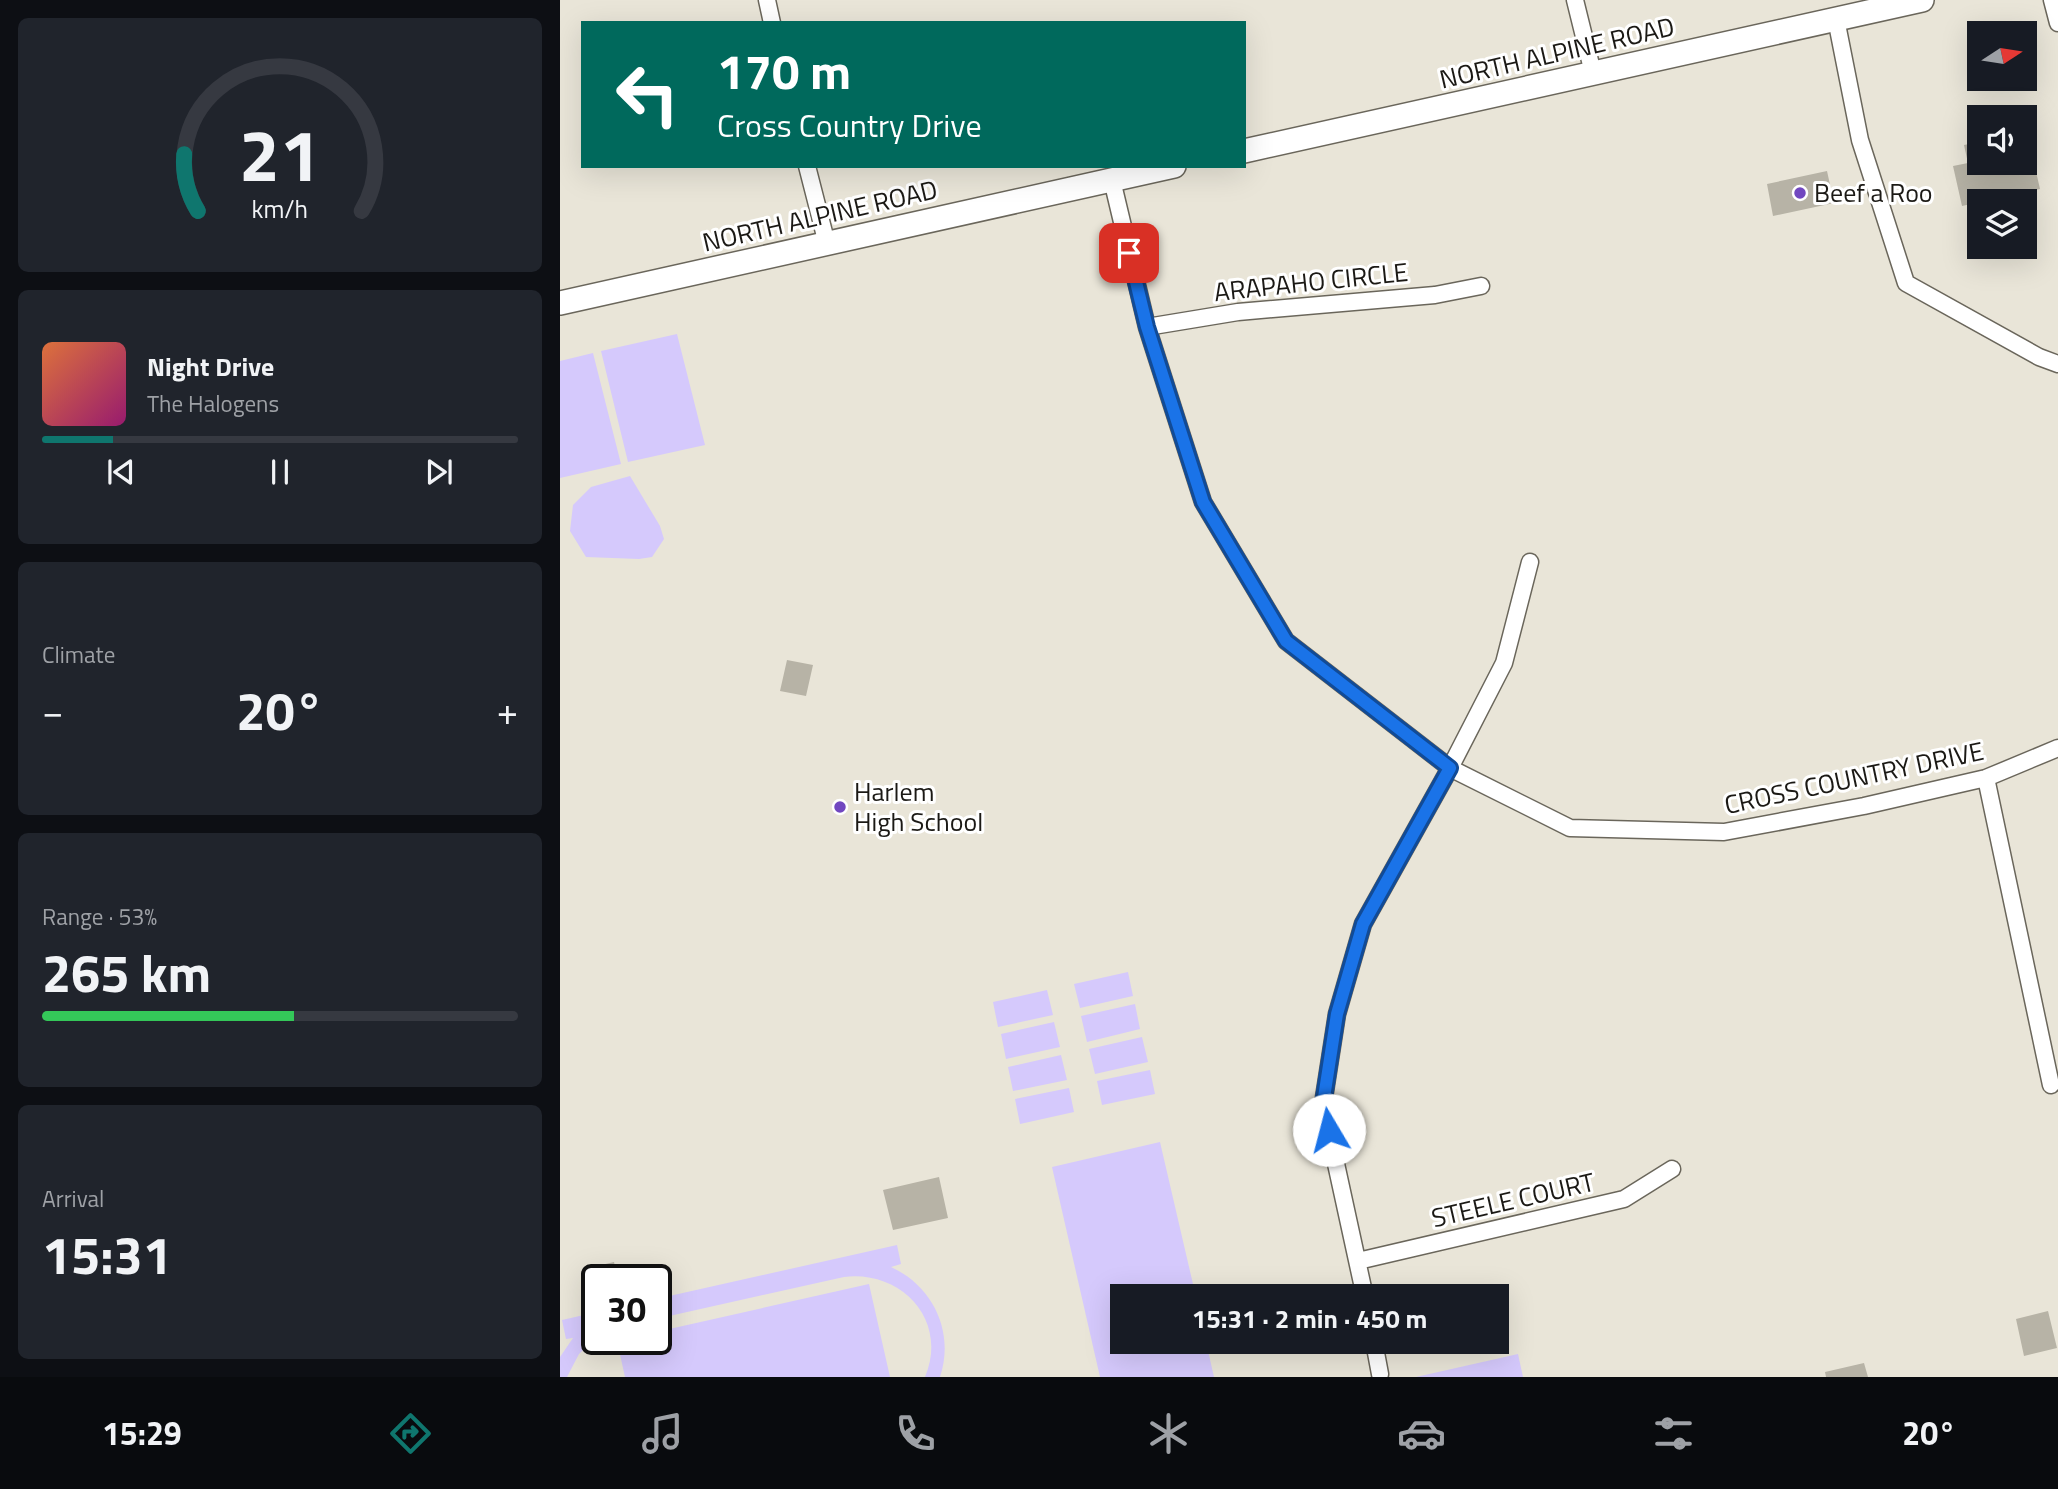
<!DOCTYPE html>
<html lang="en">
<head>
<meta charset="utf-8">
<style>
	body { margin:0; font-family:"Titillium Web",sans-serif; background:#20242c; color:#f1f3f6; height:100vh; display:flex; flex-direction:column; font-size:26px; white-space:nowrap }
	* { box-sizing:border-box; margin:0 }
	p { font-size:23px; color:#9ea1a6 }
	.icon { flex:none; width:38px; height:38px; fill:none; stroke:currentColor; stroke-width:2; stroke-linecap:round; stroke-linejoin:round }
	.map { position:relative; flex:1; overflow:hidden }
	.side { display:flex; flex-direction:column; gap:18px; padding:18px; background:#0d0f14; width:560px }
	.side>* { flex:none }
	.banner { position:absolute; left:21px; top:21px; width:665px; height:147px; border-radius:0px; box-shadow:0 7px 28px #0002; background:#00695c; color:#fff; overflow:hidden }
	.needle { width:46px; rotate:78deg }
	.buttons { position:absolute; left:1407px; top:21px; display:grid; gap:14px }
	.buttons a { display:grid; place-items:center; width:70px; height:70px; border-radius:0px; background:#171b24; box-shadow:0 7px 28px #0002; font-size:35px }
	.speed { position:absolute; left:21px; top:1264px; display:flex; gap:14px; font-size:35px; font-weight:700; text-align:center }
	.speed>* { display:grid; place-content:center; width:91px; height:91px; border-radius:50%; background:#171b24; box-shadow:0 7px 28px #0002; line-height:1 }
	.speed .limit { border:4px solid #111; border-radius:10px; background:#fff; color:#111 }
	.pin { position:absolute; display:grid; place-items:center; width:60px; height:60px; color:#fff; margin:-30px; border-radius:14px; box-shadow:0 4px 10px #0006 }
	.me { position:absolute; width:77px; margin:-38px; rotate:352deg; stroke-linejoin:round; filter:drop-shadow(0 0 5px #0008) }
	.turn { display:flex; align-items:center; gap:24px; height:147px; padding:0 21px; font-size:32px }
	.turn .icon { width:91px; height:91px; stroke-width:2.5 }
	.turn b { display:block; font-size:49px; line-height:60px }
	.big { font-size:52px; font-weight:700; line-height:1.1 }
	.side .widget { flex:1; display:flex; flex-direction:column; justify-content:center; gap:10px; min-width:0; padding:0 24px; border-radius:10px; background:#20242c }
	.side .dial { align-items:center; gap:0 }
	.dial svg { height:182px; overflow:visible; fill:none; stroke:#363941; stroke-width:7; stroke-linecap:round; text-anchor:middle }
	.dial text { fill:#f1f3f6; stroke:none }
	.song { display:flex; align-items:center; gap:21px }
	.cover { width:84px; height:84px; border-radius:10px; background:linear-gradient(135deg,hsl(20 70% 55%),hsl(320 70% 35%)) }
	.played { height:7px; border-radius:4px; background:linear-gradient(90deg,#0f766e 15%,#363941 15%) }
	.keys { display:flex; justify-content:space-around; direction:ltr }
	.heat { display:flex; justify-content:space-between; align-items:center; font-size:38px; direction:ltr }
	.charge { height:10px; border-radius:5px; background:linear-gradient(90deg,#34c759 53%,#363941 0) }
	.trip { position:absolute; left:550px; top:1284px; width:399px; height:70px; border-radius:0px; background:#171b24; box-shadow:0 7px 28px #0002; font-weight:700; line-height:70px; text-align:center }
	.tab-bar { display:flex; height:112px; justify-content:space-around; align-items:center; background:#090b0e; color:#9ea1a6 }
	.tab-bar .icon { width:49px; height:49px }
	.tab-bar .on { color:#0f766e }
	.tab-bar b { font-size:32px; color:#f1f3f6 }
	main { display:flex; flex:1; min-height:0 }
	.map>svg:first-child { display:block }
	.green { fill:#d5c9fc }
	.building { fill:#b7b3a6 }
	.lines { fill:none; stroke-linecap:round; stroke-linejoin:round }
	.street-casing { stroke:#6a665b; stroke-width:19 }
	.secondary-casing { stroke:#6a665b; stroke-width:26 }
	.street { stroke:#fff; stroke-width:16 }
	.secondary { stroke:#fff; stroke-width:23 }
	.route-casing { stroke:#114b97; stroke-width:18 }
	.route { stroke:#1a73e8; stroke-width:12 }
	.poi-dot { fill:#7147c0; stroke:#fff; stroke-width:2.5 }
	.labels { text-anchor:middle; stroke-width:6; stroke-linejoin:round; paint-order:stroke }
	.street-label { font-size:26px; fill:#1b1915; stroke:#fff }
	.poi-label { font-size:26px; fill:#1b1915; stroke:#fff; text-anchor:start }
</style>
</head>
<body>
<main>
<section class="side">
<div class="widget dial"><svg viewBox="0 0 100 80">
<path d="M14 69A42 42 0 1 1 86 69"/>
<path d="M14 69A42 42 0 0 1 8 44" stroke="#0f766e"/>
<text x="50" y="56" font-size="32" font-weight="700">21</text>
<text x="50" y="72" font-size="11">km/h</text>
</svg></div>
<div class="widget">
<div class="song"><i class="cover"></i><div><b>Night Drive</b><p>The Halogens</p></div></div>
<div class="played"></div>
<div class="keys"><svg class="icon" aria-label="previous" viewBox="0 0 24 24"><path d="M18 5L8 12l10 7zM5 5v14"/></svg><svg class="icon" aria-label="pause" viewBox="0 0 24 24"><path d="M8 5v14M16 5v14"/></svg><svg class="icon" aria-label="next" viewBox="0 0 24 24"><path d="M6 5l10 7-10 7zM19 5v14"/></svg></div>
</div>
<div class="widget"><p>Climate</p>
<div class="heat"><a>−</a><b class="big">20°</b><a>+</a></div>
</div>
<div class="widget"><p>Range · 53%</p><b class="big">265 km</b><div class="charge"></div></div>
<div class="widget"><p>Arrival</p><b class="big">15:31</b></div>
</section>
<div class="map">
<svg width="1498" height="1377" viewBox="0 0 1498 1377">
	<rect width="100%" height="100%" fill="#e9e5d8"/>
	<!-- green -->
	<path class="green" d="M 117,334 L 145,445 L 68,462 L 41,351 Z
		M 33,353 L 61,464 L 0,478 L 0,361 Z
		M 70,476 L 100,526 L 104,539 L 92,557 L 79,559 L 26,557 L 10,531 L 13,505 L 31,487 Z
		M 568,972 L 573,996 L 520,1008 L 514,984 Z
		M 487,990 L 493,1015 L 438,1027 L 433,1002 Z
		M 575,1004 L 580,1029 L 527,1042 L 521,1016 Z
		M 494,1022 L 500,1047 L 446,1059 L 441,1034 Z
		M 582,1037 L 588,1062 L 535,1074 L 529,1049 Z
		M 501,1055 L 507,1080 L 453,1091 L 448,1067 Z
		M 590,1070 L 595,1094 L 542,1105 L 537,1081 Z
		M 509,1088 L 514,1112 L 460,1124 L 455,1099 Z
		M 600,1142 L 636,1297 L 562,1297 L 562,1342 L 646,1342 L 654,1377 L 540,1377 L 492,1167 Z
		M 337,1245 L 341,1264 L 331,1267 C 373,1286 395,1332 380,1377 L 365,1377 C 389,1320 341,1270 284,1277 L 96,1319 L 96,1299 Z
		M 309,1284 L 330,1377 L 65,1377 L 57,1341 L 96,1339 L 96,1332 Z
		M 37,1312 L 37,1337 L 19,1354 L 7,1377 L 0,1377 L 0,1357 L 13,1338 L 6,1339 L 2,1320 Z
		M 958,1354 L 963,1377 L 856,1377 Z"/>
	<!-- building -->
	<path class="building" d="M 1419,142 L 1419,163 L 1474,163 L 1480,189 L 1402,206 L 1393,166 L 1408,163 L 1404,145 Z
		M 1267,171 L 1274,203 L 1213,216 L 1207,184 Z
		M 227,660 L 253,665 L 246,696 L 220,691 Z
		M 379,1177 L 388,1218 L 333,1230 L 323,1190 Z
		M 54,1262 L 57,1275 L 28,1282 L 24,1269 Z
		M 1488,1311 L 1497,1348 L 1464,1356 L 1456,1319 Z
		M 1304,1363 L 1308,1377 L 1266,1377 L 1265,1372 Z"/>
	<g class="lines">
		<!-- street casing -->
		<g class="street-casing">
			<path id="street" d="M 207,0 L 212,23
				M 1015,0 L 1033,73
				M 1492,0 L 1498,23
				M 1276,19 L 1300,140 L 1346,283 L 1479,357 L 1498,364
				M 247,166 L 267,244
				M 552,180 L 587,327 L 643,502 L 726,641 L 890,768 L 1010,828 L 1164,832 L 1304,806 L 1426,778 L 1498,748
				M 587,327 L 678,312 L 875,295 L 921,286
				M 1426,778 L 1491,1085
				M 798,1261 L 1064,1199 L 1112,1169
				M 805,1297 L 763,1104 L 777,1014 L 803,924 L 890,768 L 944,663 L 970,562
				M 814,1342 L 820,1374"/>
		</g>
		<!-- secondary casing -->
		<g class="secondary-casing">
			<path id="secondary" d="M 684,151 L 1362,0
				M 0,303 L 614,166"/>
		</g>
		<!-- street -->
		<use href="#street" class="street"/>
		<!-- secondary -->
		<use href="#secondary" class="secondary"/>
	</g>
	<g class="lines">
		<!-- route casing -->
		<g class="route-casing">
			<path id="route" d="M 569,253 L 587,327 L 643,502 L 726,641 L 890,768 L 803,924 L 777,1014 L 763,1104 L 769,1130"/>
		</g>
		<!-- route -->
		<use href="#route" class="route"/>
	</g>
	<!-- markers -->
	<g class="poi-dot">
		<circle cx="1240" cy="193" r="7"/>
		<circle cx="280" cy="807" r="7"/>
	</g>
	<g class="labels">
		<!-- street labels -->
		<g class="street-label">
			<text transform="translate(997 53) rotate(-13)" y="9">NORTH ALPINE ROAD</text>
			<text transform="translate(260 216) rotate(-13)" y="9">NORTH ALPINE ROAD</text>
			<text transform="translate(751 282) rotate(-6)" y="9">ARAPAHO CIRCLE</text>
			<text transform="translate(1294 778) rotate(-12)" y="9">CROSS COUNTRY DRIVE</text>
			<text transform="translate(953 1200) rotate(-13)" y="9">STEELE COURT</text>
		</g>
		<!-- poi labels -->
		<g class="poi-label">
			<text x="1254" y="202">Beef a Roo</text>
			<text x="294" y="801">Harlem<tspan x="294" dy="30">High School</tspan></text>
		</g>
	</g>
</svg>
<div class="buttons">
<a><svg class="needle" viewBox="-14 -14 28 28"><path d="M0-13l5 13h-10z" fill="#e53935"/><path d="M0 13l5-13h-10z" fill="#9ea1a6"/></svg></a>
<a><svg class="icon" aria-label="sound" viewBox="0 0 24 24"><path d="M4 9h4l5-4v14l-5-4H4zM17 9q2 3 0 6"/></svg></a>
<a><svg class="icon" aria-label="layers" viewBox="0 0 24 24"><path d="M12 4l9 5-9 5-9-5zM3 14l9 5 9-5"/></svg></a>
</div>
<div class="speed"><div class="limit">30</div></div>
<div class="pin" style="left:569px;top:253px;background:#d93025"><svg class="icon" aria-label="arrive" viewBox="0 0 24 24"><path d="M6 21V4h12l-3 4 3 4H6"/></svg></div>
<svg class="me" style="left:769px;top:1130px" viewBox="-20 -20 40 40"><circle r="19" fill="#fff"/><path d="M0-13L10 11 0 6-10 11z" fill="#1a73e8"/></svg>
<div class="trip">15:31 · 2 min · 450 m</div>
<div class="banner">
<div class="turn"><svg class="icon" aria-label="left" viewBox="0 0 24 24"><path d="M17 20v-9H6M10 6l-5 5 5 5"/></svg><div><b>170 m</b>Cross Country Drive</div></div>
</div>
</div>
</main>
<nav class="tab-bar">
<b>15:29</b>
<svg class="icon on" aria-label="directions" viewBox="0 0 24 24"><path d="M12 3l9 9-9 9-9-9zM9 14v-3h6M13 9l2 2-2 2"/></svg>
<svg class="icon" aria-label="music" viewBox="0 0 24 24"><path d="M9 18V5l10-2v13"/><circle cx="6" cy="18" r="3"/><circle cx="16" cy="16" r="3"/></svg>
<svg class="icon" aria-label="phone" viewBox="0 0 24 24"><path d="M5 4h4l2 5-3 2q2 4 5 5l2-3 5 2v4C11 20 4 13 5 4z"/></svg>
<svg class="icon" aria-label="climate" viewBox="0 0 24 24"><path d="M12 3v18M4 7l16 10M4 17L20 7"/></svg>
<svg class="icon" aria-label="car" viewBox="0 0 24 24"><path d="M5 17H2v-5l4-1 3-4h7l3 4 3 1v5h-3M9 17h6M6 11h13"/><circle cx="7" cy="17" r="2"/><circle cx="17" cy="17" r="2"/></svg>
<svg class="icon" aria-label="filters" viewBox="0 0 24 24"><path d="M4 7h16M4 17h16"/><circle cx="9" cy="7" r="2"/><circle cx="15" cy="17" r="2"/></svg>
<b>20°</b>
</nav>
</body>
</html>
